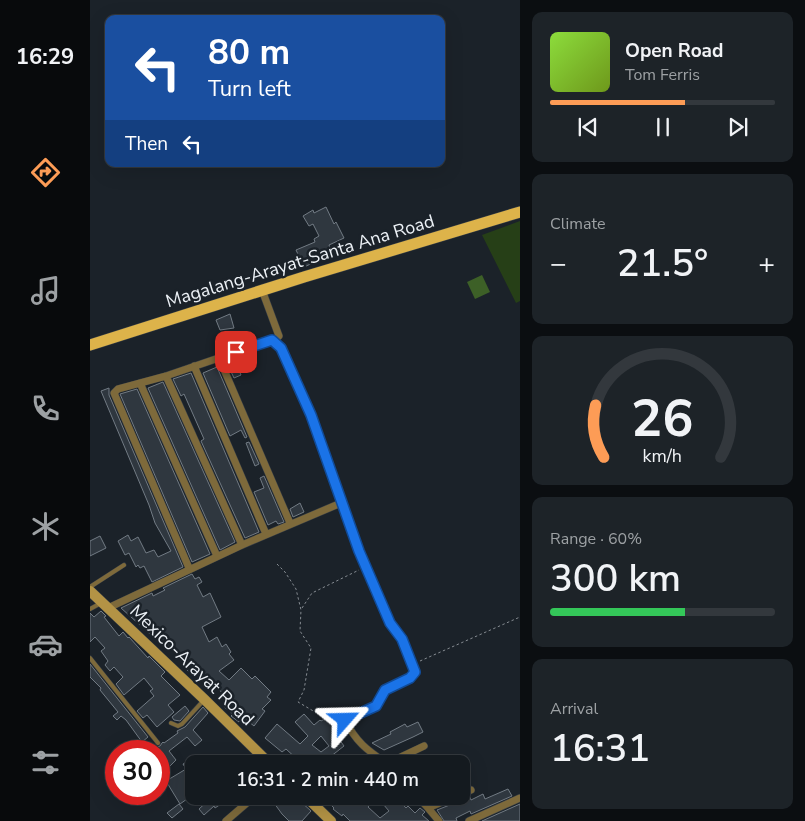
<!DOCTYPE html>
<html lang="en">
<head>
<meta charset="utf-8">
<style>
	body { margin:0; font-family:"Nunito Sans",sans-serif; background:#1d2328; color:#f1f3f6; height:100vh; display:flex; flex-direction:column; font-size:19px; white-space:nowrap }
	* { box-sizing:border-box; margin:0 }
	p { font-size:16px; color:#9da1a4 }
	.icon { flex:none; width:28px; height:28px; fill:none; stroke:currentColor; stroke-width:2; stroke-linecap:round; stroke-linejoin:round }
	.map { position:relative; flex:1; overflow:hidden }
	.drawer { display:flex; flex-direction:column; gap:12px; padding:12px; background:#0b0e11; width:285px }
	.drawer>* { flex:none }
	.top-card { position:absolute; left:15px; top:15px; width:340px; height:152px; border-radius:10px; box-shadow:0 5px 20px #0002,0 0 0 1px #33383d; background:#1a4fa0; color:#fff; overflow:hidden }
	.speed { position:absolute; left:15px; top:740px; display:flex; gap:10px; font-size:25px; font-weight:700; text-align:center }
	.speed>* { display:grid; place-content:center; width:65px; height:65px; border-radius:50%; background:#141a1f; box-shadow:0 5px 20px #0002,0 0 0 1px #33383d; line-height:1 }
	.speed .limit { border:8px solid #d22; background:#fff; color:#111 }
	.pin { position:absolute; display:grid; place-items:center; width:42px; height:42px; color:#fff; margin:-21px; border-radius:10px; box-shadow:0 2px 8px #0006 }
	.me { position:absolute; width:55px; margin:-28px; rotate:65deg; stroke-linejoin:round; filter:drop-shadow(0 0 4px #0008) }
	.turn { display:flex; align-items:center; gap:18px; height:105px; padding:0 20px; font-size:22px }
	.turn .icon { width:65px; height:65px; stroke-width:2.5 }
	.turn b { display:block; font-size:35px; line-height:42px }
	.then { display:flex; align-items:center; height:48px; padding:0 20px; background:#0003; gap:10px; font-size:19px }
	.big { font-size:38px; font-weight:600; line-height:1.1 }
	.drawer .card { flex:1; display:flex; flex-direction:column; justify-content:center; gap:8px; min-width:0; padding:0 18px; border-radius:10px; background:#1d2328 }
	.drawer .dial { align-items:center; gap:0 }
	.dial svg { height:130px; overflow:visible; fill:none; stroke:#33383d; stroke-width:7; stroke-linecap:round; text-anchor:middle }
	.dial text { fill:#f1f3f6; stroke:none }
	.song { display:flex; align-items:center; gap:15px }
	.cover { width:60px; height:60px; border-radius:8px; background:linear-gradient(135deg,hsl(90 70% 55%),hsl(80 70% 35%)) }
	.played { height:5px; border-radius:2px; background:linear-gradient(90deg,#fd9c56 60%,#33383d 60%) }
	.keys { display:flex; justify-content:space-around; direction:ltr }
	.heat { display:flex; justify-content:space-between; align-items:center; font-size:28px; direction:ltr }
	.charge { height:8px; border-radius:4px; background:linear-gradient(90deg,#34c759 60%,#33383d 0) }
	.trip { position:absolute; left:95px; top:755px; width:285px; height:50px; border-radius:10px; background:#141a1f; box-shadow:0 5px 20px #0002,0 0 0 1px #33383d; font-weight:600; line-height:50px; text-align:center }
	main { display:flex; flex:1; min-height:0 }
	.dock { display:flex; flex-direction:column; width:90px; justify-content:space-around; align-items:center; background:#080a0c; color:#9da1a4 }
	.dock .icon { width:35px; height:35px }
	.dock .current { color:#fd9c56 }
	.dock b { font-size:22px; color:#f1f3f6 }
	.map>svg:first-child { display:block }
	.green { fill:#263f17 }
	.forest { fill:#3d6027 }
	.building { fill:#2f373f; stroke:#727b84; fill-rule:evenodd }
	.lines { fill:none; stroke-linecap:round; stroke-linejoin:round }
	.service-casing { stroke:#383f46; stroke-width:5 }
	.minor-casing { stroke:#383f46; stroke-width:8 }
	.secondary-casing { stroke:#383f46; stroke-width:11 }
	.primary-casing { stroke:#383f46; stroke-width:12 }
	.path { stroke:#868c92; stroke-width:1; stroke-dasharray:2.5 2.5; stroke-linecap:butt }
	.service { stroke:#7e6a3b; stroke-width:4 }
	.minor { stroke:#7e6a3b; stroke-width:7 }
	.secondary { stroke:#b39345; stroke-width:10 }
	.primary { stroke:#ddb34a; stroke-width:11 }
	.route-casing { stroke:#114b97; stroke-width:12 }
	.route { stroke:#1a73e8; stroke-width:9 }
	.labels { text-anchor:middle; stroke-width:5; stroke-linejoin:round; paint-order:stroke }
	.street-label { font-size:18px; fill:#ecf1f6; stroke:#1b2229 }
</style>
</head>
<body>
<main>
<nav class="dock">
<b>16:29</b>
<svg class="icon current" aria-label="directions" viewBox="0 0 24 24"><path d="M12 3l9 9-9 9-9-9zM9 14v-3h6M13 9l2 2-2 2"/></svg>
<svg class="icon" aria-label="music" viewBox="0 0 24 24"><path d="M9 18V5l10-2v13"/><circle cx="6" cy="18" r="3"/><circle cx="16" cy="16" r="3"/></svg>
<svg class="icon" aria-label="phone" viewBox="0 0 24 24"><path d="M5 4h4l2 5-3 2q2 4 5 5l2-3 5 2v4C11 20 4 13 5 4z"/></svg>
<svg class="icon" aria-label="climate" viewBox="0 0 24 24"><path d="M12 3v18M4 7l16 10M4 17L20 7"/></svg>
<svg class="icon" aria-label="car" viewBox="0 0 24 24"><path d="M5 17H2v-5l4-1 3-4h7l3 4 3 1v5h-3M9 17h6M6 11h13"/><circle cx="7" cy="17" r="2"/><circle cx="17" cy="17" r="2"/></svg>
<svg class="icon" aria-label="filters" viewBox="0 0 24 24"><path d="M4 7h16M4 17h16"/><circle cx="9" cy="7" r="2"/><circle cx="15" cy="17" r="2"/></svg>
</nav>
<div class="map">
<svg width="430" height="821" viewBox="0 0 430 821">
	<rect width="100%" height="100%" fill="#1b2229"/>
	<!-- green -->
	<path class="green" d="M 430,221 L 430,301 L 426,303 L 392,235 Z"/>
	<!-- forest -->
	<path class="forest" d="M 392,275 L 400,292 L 385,299 L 377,282 Z"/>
	<!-- building -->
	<path class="building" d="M 236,207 L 244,224 L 246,222 L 254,238 L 239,245 L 240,248 L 223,258 L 225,262 L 214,267 L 206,250 L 225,242 L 224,239 L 229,236 L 223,224 L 219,226 L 213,216 L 223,210 L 224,213 Z
		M 140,314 L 144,328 L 130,330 L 126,320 Z
		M 148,339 L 150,345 L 128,353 L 126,347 Z
		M 153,355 L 154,357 L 147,361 L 149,365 L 147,366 L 151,375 L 144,378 L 136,361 Z
		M 127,367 L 157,437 L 155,438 L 151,430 L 140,436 L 113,373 Z
		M 101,373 L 169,532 L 155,538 L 111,441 L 114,439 L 94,394 L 91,396 L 83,379 Z
		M 73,382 L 145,542 L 130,550 L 58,388 Z
		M 19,388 L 19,395 L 93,567 L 62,582 L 54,566 L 50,568 L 48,565 L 46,567 L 39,553 L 35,555 L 28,541 L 38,535 L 41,541 L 48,537 L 56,553 L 64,550 L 68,557 L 81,551 L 65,523 L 59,505 L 11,391 Z
		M 47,389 L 120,554 L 102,562 L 30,394 Z
		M 159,442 L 169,464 L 165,466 L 156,443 Z
		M 174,476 L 194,522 L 188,524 L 186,521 L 178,525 L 164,492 L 174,488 L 170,478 Z
		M 210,503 L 214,512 L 203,517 L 200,509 Z
		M 10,536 L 16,548 L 0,556 L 0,541 Z
		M 102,574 L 105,579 L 109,577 L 112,582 L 107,585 L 113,597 L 120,593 L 131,617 L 112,627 L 119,642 L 127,637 L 132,647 L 136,644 L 141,652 L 139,654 L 144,660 L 129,671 L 139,680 L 151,668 L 162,679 L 165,676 L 181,692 L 177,697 L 181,700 L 172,709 L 175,711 L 164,726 L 153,717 L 149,722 L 141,716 L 143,714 L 133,706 L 139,699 L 125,686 L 121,691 L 105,672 L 102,675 L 93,666 L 97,663 L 75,643 L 74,644 L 62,632 L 60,634 L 31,608 L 62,593 L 63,596 L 75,590 L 73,588 Z
		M 11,611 L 16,616 L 14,617 L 29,636 L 33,632 L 38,638 L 39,637 L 58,658 L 59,656 L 75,672 L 71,676 L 90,695 L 78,705 L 84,712 L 67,727 L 57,715 L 53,718 L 47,711 L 64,696 L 60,691 L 63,689 L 54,678 L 34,695 L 26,684 L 33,677 L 24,667 L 20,671 L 15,665 L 18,661 L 11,651 L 15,648 L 5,637 L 0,642 L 0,613 L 4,617 Z
		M 0,664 L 58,737 L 52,742 L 36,720 L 31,716 L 27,720 L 23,716 L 28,712 L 10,690 L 11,688 L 0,677 Z
		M 95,706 L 99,711 L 90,721 L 84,720 L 82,717 Z
		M 113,707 L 118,713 L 103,730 L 112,740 L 105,746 L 97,737 L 79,751 L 86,760 L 79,767 L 69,756 L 69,751 L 67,751 L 64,748 L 70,746 L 72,743 L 73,742 L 74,743 L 88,733 L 87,731 L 95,727 Z
		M 246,713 L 251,724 L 242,729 L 254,746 L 231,764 L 205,764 L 208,760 L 196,749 L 192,752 L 175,738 L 187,724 L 210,744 L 218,736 L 205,722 L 214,714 L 224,725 L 230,720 L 231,721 ZM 231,736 L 239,746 L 231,752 L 222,745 Z
		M 328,722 L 333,732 L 323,737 L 294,750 L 282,743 L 301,734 L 300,732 L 315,724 L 317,727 Z
		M 270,756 L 274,761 L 278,757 L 288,764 L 262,764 Z
		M 99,761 L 104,769 L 104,782 L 98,786 L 104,794 L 90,804 L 76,781 L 96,769 L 93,764 Z
		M 418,789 L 422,796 L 381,814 L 380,811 L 366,818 L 367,821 L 354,821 L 347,810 L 380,797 L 381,800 L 393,794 L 395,799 Z
		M 118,796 L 126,796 L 131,804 L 125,808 L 124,806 L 114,815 L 109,809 L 120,799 Z
		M 179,796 L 208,796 L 210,801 L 221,811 L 212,821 L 199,821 L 192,814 Z
		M 242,796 L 305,796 L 316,808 L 318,806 L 325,813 L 330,808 L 335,812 L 332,815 L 339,821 L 260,821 L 253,814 L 252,816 L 243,809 L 244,808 L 237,801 ZM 287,797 L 299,811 L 290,818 L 278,807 Z
		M 89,804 L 93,809 L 82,818 L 77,813 Z
		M 430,804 L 430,821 L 392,821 Z"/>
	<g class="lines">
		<!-- service casing -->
		<g class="service-casing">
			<path id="service" d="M 0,587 L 34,565
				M 0,609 L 11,603
				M 0,658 L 68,743
				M 81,723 L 88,726 L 92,724 L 114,700"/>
		</g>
		<!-- minor casing -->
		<g class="minor-casing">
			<path id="minor" d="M 182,340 L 191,348 L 212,393 L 269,551 L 300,623 L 312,639 L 325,671 L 321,678 L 295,690 L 286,706 L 255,720 C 266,742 277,750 296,763
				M 129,358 L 200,523
				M 104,366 L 176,534
				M 76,376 L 152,545
				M 50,383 L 127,556
				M 99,568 L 24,393 L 28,389 L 76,376 L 187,338 L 189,336 L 172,290
				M 18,608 L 152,545 L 251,503
				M 296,764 L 334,746
				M 371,794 L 381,790
				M 327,796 L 338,808
				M 136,821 L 165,796
				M 349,821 L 338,808 L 366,796
				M 379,821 L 430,798"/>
		</g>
		<!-- secondary casing -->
		<g class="secondary-casing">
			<path id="secondary" d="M 0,591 L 114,699 L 180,764
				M 215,796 L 241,821"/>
		</g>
		<!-- primary casing -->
		<g class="primary-casing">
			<path id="primary" d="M 0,345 L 214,277 L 430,212"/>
		</g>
		<!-- path -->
		<path class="path" d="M 187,564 L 195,572 L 206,589 L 211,610 L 210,631 L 221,648 L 214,690 L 208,702 L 225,712 L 244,711 L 250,716
			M 212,608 L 222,593 L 269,570
			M 330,661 L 430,617"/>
		<!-- service -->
		<use href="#service" class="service"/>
		<!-- minor -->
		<use href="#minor" class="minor"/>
		<!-- secondary -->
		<use href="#secondary" class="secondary"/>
		<!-- primary -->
		<use href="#primary" class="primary"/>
	</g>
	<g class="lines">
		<!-- route casing -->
		<g class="route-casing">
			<path id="route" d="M 146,352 L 182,340 L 191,348 L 221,415 L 269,551 L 300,623 L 312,639 L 325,672 L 320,678 L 295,690 L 286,706 L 255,720"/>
		</g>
		<!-- route -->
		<use href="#route" class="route"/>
	</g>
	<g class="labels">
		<!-- street labels -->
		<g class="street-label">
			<text transform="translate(210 261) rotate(-17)" y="6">Magalang-Arayat-Santa Ana Road</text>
			<text transform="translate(102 665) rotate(44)" y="6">Mexico-Arayat Road</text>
		</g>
	</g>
</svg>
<div class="speed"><div class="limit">30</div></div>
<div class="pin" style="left:146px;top:352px;background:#d93025"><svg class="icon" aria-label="arrive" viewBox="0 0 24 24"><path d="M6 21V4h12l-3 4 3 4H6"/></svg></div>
<svg class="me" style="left:255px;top:720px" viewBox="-20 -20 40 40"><path d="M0-17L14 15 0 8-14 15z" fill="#1a73e8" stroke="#fff" stroke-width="4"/></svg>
<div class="trip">16:31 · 2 min · 440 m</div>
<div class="top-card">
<div class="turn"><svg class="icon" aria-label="left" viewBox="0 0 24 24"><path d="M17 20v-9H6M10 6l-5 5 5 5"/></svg><div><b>80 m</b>Turn left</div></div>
<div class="then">Then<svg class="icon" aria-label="left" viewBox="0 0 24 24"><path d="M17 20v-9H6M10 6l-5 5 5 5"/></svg></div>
</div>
</div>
<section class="drawer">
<div class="card">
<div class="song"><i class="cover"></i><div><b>Open Road</b><p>Tom Ferris</p></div></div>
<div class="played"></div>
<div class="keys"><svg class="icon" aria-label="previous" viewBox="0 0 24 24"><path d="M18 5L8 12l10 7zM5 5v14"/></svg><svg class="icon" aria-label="pause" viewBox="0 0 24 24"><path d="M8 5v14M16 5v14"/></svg><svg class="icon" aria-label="next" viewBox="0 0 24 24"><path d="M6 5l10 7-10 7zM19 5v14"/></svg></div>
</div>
<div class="card"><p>Climate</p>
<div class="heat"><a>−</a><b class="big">21.5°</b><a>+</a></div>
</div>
<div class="card dial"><svg viewBox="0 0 100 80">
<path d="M14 69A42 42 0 1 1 86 69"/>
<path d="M14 69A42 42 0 0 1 9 37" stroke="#fd9c56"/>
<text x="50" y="56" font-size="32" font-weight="700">26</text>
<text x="50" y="72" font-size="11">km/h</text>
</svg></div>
<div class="card"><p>Range · 60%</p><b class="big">300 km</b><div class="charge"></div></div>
<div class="card"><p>Arrival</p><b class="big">16:31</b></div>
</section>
</main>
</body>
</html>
